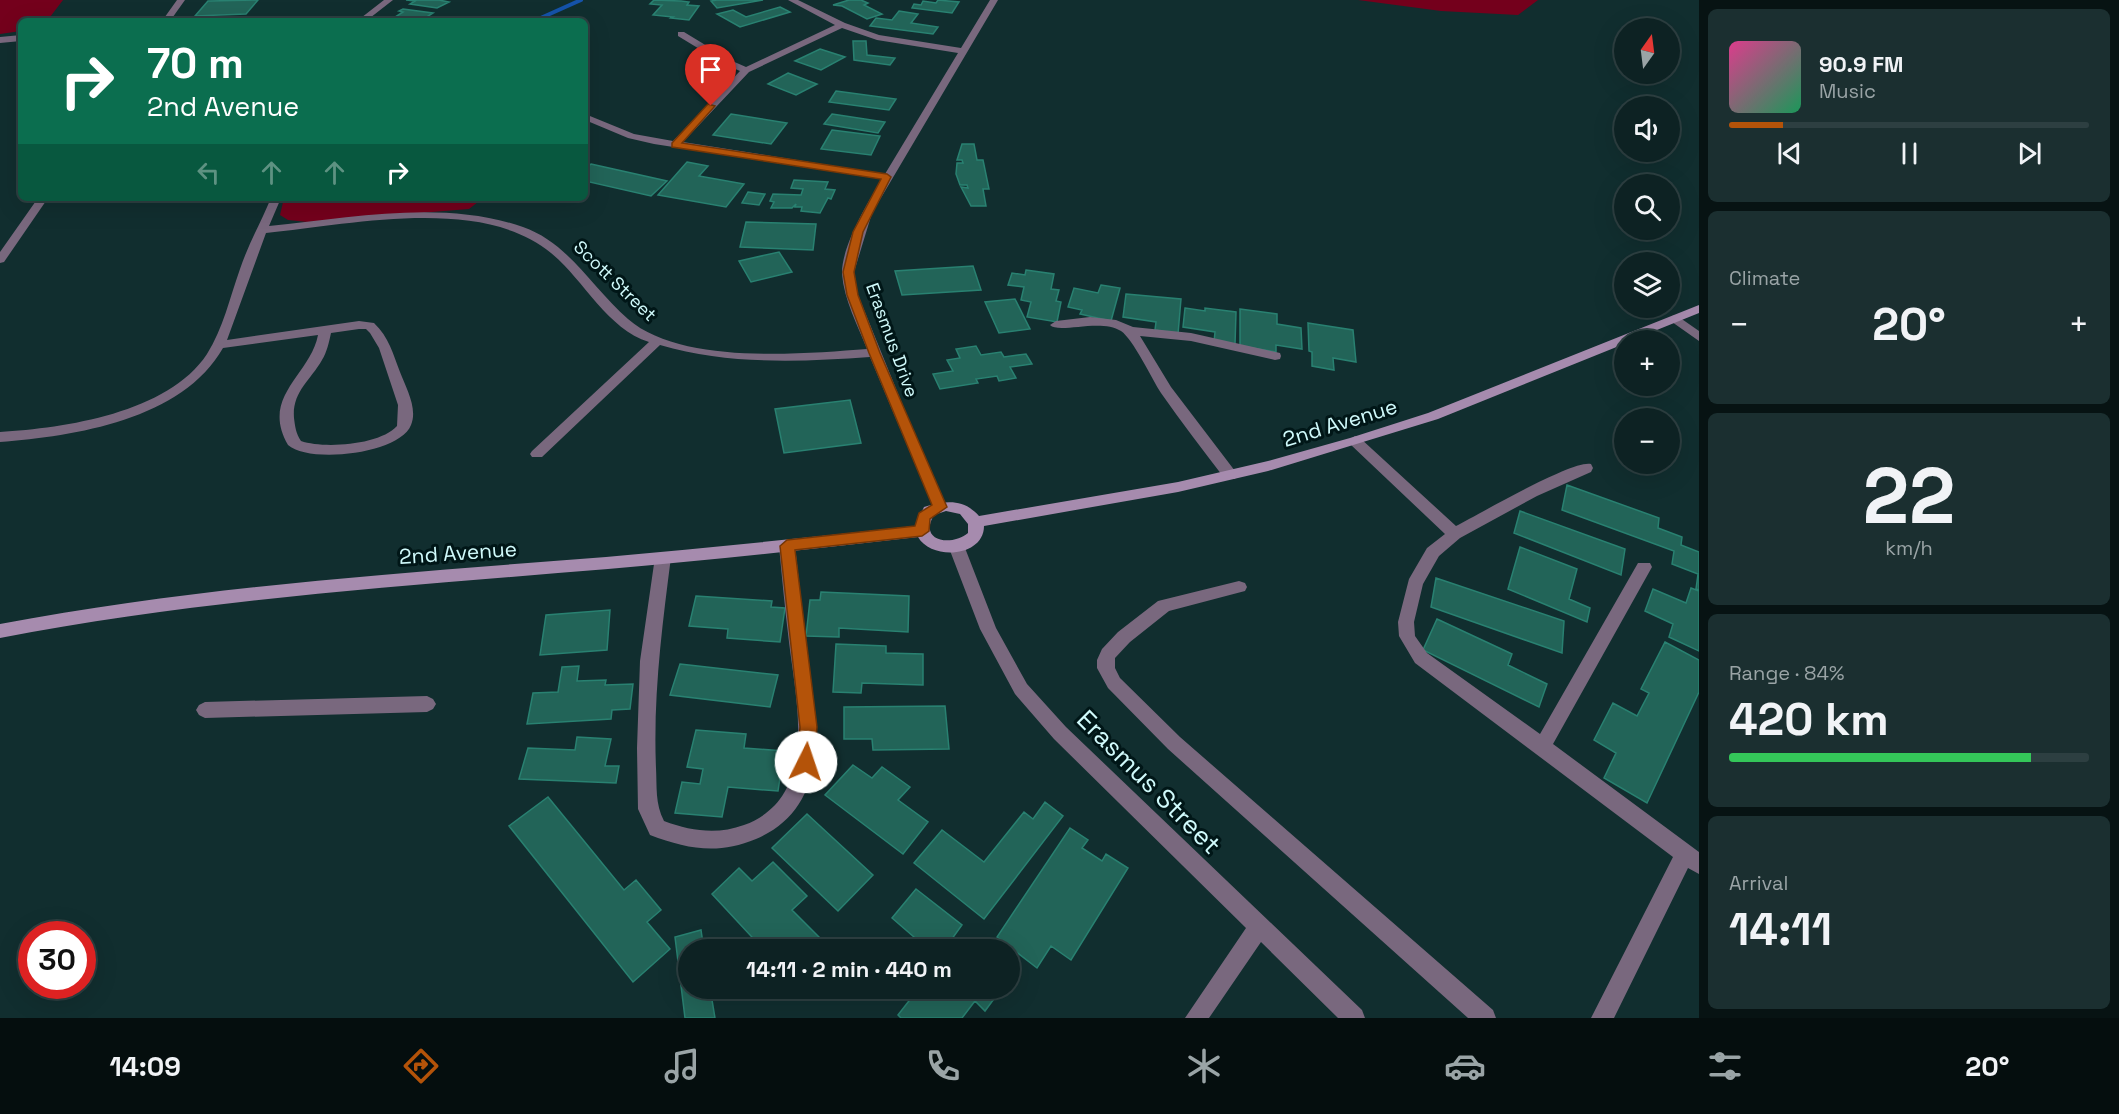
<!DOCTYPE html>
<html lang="en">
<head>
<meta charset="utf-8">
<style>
	body { margin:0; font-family:"Space Grotesk",sans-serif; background:#1b2f30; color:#f1f3f6; height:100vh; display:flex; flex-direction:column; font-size:22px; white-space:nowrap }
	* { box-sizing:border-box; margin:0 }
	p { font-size:20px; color:#9aa4a6 }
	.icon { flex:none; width:33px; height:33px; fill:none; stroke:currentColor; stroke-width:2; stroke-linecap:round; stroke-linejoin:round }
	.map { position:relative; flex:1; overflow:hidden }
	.drawer { display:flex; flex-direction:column; gap:9px; padding:9px; background:#071313; width:420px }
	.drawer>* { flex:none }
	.top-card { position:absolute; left:18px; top:18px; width:570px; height:183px; border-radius:9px; box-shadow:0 6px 24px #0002,0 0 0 2px #2d3f41; background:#0b6e4f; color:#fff; overflow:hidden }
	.needle { width:39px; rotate:14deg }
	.buttons { position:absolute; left:1614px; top:18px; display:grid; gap:12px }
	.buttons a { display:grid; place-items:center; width:66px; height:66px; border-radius:50%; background:#0d2223; box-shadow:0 6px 24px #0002,0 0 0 2px #2d3f41; font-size:30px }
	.speed { position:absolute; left:18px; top:921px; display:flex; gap:12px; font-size:30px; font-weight:700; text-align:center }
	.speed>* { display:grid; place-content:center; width:78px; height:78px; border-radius:50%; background:#0d2223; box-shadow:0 6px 24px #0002,0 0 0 2px #2d3f41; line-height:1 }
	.speed .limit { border:9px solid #d22; background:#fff; color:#111 }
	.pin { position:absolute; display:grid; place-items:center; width:51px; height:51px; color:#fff; margin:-62px -26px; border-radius:50% 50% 50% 0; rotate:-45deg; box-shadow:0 0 6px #0007 }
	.pin .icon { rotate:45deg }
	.me { position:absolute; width:66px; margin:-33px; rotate:4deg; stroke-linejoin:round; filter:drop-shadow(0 0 4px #0008) }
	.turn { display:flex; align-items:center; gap:21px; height:126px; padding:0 30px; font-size:27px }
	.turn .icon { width:78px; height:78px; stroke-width:2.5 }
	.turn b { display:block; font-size:42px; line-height:51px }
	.lanes { display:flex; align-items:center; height:57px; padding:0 30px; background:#0003; justify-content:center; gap:30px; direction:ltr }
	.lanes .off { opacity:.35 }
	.big { font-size:45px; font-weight:800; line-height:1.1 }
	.drawer .tile { flex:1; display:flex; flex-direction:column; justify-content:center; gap:9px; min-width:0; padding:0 21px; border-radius:9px; background:#1b2f30 }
	.drawer .dial { align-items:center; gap:0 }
	.dial b { font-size:78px; line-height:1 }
	.song { display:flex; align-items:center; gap:18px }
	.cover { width:72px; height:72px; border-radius:9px; background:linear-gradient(135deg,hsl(330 70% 55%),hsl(150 70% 35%)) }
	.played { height:6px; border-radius:3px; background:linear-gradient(90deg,#b45309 15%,#2d3f41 15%) }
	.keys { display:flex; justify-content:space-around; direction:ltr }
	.heat { display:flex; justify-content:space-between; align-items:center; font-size:33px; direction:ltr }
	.charge { height:9px; border-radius:4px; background:linear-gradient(90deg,#34c759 84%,#2d3f41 0) }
	.trip { position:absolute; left:678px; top:939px; width:342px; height:60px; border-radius:30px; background:#0d2223; box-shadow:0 6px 24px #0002,0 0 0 2px #2d3f41; font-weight:800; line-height:60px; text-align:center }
	.dock { display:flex; height:96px; justify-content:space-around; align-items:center; background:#050e0e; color:#9aa4a6 }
	.dock .icon { width:42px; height:42px }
	.dock .on { color:#b45309 }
	.dock b { font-size:27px; color:#f1f3f6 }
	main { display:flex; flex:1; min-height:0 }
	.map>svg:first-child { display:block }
	.green { fill:#74001c }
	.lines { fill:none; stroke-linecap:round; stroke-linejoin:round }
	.stream { stroke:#1553aa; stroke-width:4 }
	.building { fill:#226458; stroke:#298171; stroke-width:1.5 }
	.street { fill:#79687e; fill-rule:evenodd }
	.secondary { fill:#a68bae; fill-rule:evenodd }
	.route { fill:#b45309; stroke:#753606; stroke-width:1.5 }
	.labels { text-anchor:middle; stroke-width:6; stroke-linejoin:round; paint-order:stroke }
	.far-street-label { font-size:18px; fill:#d0fafb; stroke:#001617 }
	.street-label { font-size:21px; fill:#d0fafb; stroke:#001617 }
	.near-street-label { font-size:26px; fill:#d0fafb; stroke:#001617 }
</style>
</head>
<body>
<main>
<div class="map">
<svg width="1699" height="1018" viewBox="0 0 1699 1018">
	<rect width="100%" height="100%" fill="#112e2f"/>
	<!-- green -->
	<path class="green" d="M 0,0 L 63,0 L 47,21 L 21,21 L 21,31 L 0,34 Z
		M 1358,0 L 1538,0 L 1518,15 L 1441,11 Z
		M 284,198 L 483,198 L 469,209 L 308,222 L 288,220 L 280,215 Z"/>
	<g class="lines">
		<!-- stream -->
		<path class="stream" d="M 534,21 L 581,0"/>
	</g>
	<!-- building -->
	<path class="building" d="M 258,0 L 246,14 L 195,16 L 208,1 Z
		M 406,0 L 439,0 L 449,2 L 437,8 L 410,4 L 415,1 Z
		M 654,0 L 681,1 L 689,2 L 687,5 L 699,6 L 689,20 L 671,18 L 673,17 L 653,15 L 662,5 L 650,4 Z
		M 717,0 L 763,0 L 717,8 L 711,1 Z
		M 849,0 L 861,0 L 868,3 L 864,5 L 882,14 L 867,19 L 842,6 L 833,5 Z
		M 938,0 L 959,2 L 952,13 L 912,8 L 914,4 L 921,5 L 923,1 L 936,3 Z
		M 780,7 L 790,12 L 740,27 L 717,14 L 733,10 L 746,17 Z
		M 403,9 L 433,13 L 425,18 L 443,21 L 389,21 L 403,12 L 399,11 Z
		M 899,11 L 918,14 L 911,23 L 938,27 L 933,34 L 870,26 L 876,18 L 892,20 Z
		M 853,41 L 866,41 L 867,55 L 895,58 L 890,65 L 854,60 Z
		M 820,49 L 845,57 L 821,70 L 795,61 Z
		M 788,73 L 817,84 L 796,95 L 768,84 Z
		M 836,91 L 896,99 L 889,110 L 829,102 Z
		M 731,114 L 787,123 L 771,144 L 713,135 Z
		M 832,114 L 885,122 L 878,133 L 824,124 Z
		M 832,130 L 880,136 L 871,155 L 821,149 Z
		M 962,144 L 974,144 L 977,160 L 983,160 L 989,189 L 983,189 L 986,206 L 971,206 L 961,187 L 968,188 L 967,185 L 960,185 L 956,174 L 957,163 L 963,163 L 962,160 L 957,160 Z
		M 687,162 L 708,166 L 699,176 L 744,184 L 726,207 L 658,195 Z
		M 591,164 L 667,181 L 651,196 L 585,181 L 585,169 Z
		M 794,180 L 828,182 L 825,189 L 835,190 L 831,199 L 828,198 L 820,213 L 801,211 L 802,207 L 795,207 L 796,204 L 792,208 L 771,208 L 774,202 L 770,201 L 773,194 L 801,195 L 803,189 L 791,188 Z
		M 748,192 L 765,194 L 759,205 L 742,203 Z
		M 746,222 L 816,224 L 813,250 L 740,247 Z
		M 779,252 L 792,272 L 751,282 L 739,261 Z
		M 973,266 L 981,290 L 902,295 L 895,271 Z
		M 1026,270 L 1054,274 L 1051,289 L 1059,290 L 1056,301 L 1061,302 L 1057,322 L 1027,317 L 1031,302 L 1021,300 L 1024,287 L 1008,285 L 1012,273 L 1025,275 Z
		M 1101,285 L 1120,288 L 1111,321 L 1080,314 L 1082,310 L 1068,307 L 1074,288 L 1098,293 Z
		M 1126,294 L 1181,299 L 1178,334 L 1155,330 L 1156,322 L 1123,317 Z
		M 1015,299 L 1030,329 L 999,333 L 985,302 Z
		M 1185,308 L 1205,311 L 1205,308 L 1236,312 L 1235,345 L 1214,342 L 1215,332 L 1183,327 Z
		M 1240,309 L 1277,314 L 1277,324 L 1301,328 L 1302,349 L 1276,345 L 1276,352 L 1240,346 Z
		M 1308,323 L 1353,330 L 1356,362 L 1333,358 L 1334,370 L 1312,366 L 1312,352 L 1309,351 Z
		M 976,346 L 981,355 L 1001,352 L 1004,357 L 1026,354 L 1032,364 L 1010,367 L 1016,378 L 999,381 L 997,376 L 976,379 L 978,383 L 940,389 L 933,374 L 953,371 L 947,360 L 960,358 L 956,349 Z
		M 850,400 L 861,443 L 784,453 L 775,409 Z
		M 1567,485 L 1659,518 L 1658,528 L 1682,537 L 1681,545 L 1699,552 L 1699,590 L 1696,589 L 1698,574 L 1672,564 L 1674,551 L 1562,510 Z
		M 1520,511 L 1625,549 L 1621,575 L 1514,533 Z
		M 1520,547 L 1577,569 L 1569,599 L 1590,608 L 1587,622 L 1508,589 Z
		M 1436,578 L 1564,621 L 1562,653 L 1431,607 Z
		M 1691,588 L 1699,591 L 1699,651 L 1669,637 L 1673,624 L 1645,611 L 1653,589 L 1686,603 Z
		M 821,592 L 909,596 L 908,632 L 839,628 L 839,637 L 806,636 L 810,600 L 820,600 Z
		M 696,596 L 772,601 L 771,607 L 785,608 L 780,642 L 727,638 L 728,629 L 689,626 Z
		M 610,610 L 607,650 L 540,655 L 546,615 Z
		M 1437,619 L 1512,654 L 1508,665 L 1547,684 L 1539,707 L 1423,650 Z
		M 1665,642 L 1699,660 L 1699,692 L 1647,803 L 1604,778 L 1616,753 L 1594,740 L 1613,703 L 1637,716 L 1649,693 L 1641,689 Z
		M 836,644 L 886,646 L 886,653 L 923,654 L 923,685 L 862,683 L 861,693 L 833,692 Z
		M 680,664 L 778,675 L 770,707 L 670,695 Z
		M 579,666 L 577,681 L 606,680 L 605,685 L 633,684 L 630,709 L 612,710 L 611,719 L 527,724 L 533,693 L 558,692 L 562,667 Z
		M 945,706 L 949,749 L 873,750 L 872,739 L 844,739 L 844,707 Z
		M 696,730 L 746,734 L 744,748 L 784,751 L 778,791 L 728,787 L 722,817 L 675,813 L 682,782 L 700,784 L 703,769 L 687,767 Z
		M 577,737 L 611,739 L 605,766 L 619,766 L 616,783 L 519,779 L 528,748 L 575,750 Z
		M 853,765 L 872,778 L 882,767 L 910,787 L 898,800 L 928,822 L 903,854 L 825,795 Z
		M 548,797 L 624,890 L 636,880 L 661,910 L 647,922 L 670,949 L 633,982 L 509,826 Z
		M 1045,802 L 1063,816 L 984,919 L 914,863 L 942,830 L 984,862 L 1024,812 L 1033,819 Z
		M 807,814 L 873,875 L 838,911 L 772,848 Z
		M 1070,828 L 1088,840 L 1082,848 L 1102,861 L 1106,854 L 1128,868 L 1071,960 L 1051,946 L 1037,968 L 997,937 Z
		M 773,862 L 807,896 L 792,910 L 821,939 L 811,950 L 764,950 L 712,894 L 739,868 L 752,881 Z
		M 916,889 L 962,925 L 944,950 L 929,950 L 892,918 Z
		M 701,930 L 704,950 L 688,950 L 688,988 L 710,988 L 715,1018 L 685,1018 L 675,937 Z
		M 919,988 L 1002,988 L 985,1011 L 975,1001 L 962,1018 L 901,1018 L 898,1015 Z"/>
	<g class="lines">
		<!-- street -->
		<path class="street" d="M 177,0 L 185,0 L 170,21 L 162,21 Z
			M 384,0 L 393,0 L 366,21 L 357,21 Z
			M 788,0 L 798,0 L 845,23 L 879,35 L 961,48 L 990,0 L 998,0 L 872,213 L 854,272 L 858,295 L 903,406 L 947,507 L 945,511 L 935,511 L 933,507 L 870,357 C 799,362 729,365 660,345 L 542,457 L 532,457 L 530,454 L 532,451 L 649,342 C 607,329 584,280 551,253 C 481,195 350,225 266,233 L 227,340 L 359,321 L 374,323 C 389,337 393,354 400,372 C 406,388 418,408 411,425 C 400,454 309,464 288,445 C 260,396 310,376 318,335 L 223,348 C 182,420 75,436 0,442 L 0,432 C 65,428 168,413 207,354 C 223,329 230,297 240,269 C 248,245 261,222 271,198 L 281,198 L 269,226 C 352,218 442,199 523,227 C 569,243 593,289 628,319 C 681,365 800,354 867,349 C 858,326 844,300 842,274 C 841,247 868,202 882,179 L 654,144 L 628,138 L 585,120 L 585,114 L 634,134 L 673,141 L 740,71 L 724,64 L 678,36 L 678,32 L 684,32 L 730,60 L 746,67 L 835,25 ZM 842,28 L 877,40 L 958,53 L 885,174 L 683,142 L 749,72 ZM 359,329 L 366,329 L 370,333 L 379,348 L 398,405 L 397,426 C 380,445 324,449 301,441 C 296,434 295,426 294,418 C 292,392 310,381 322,360 C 327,352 329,342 331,333 Z
			M 21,35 L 21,41 L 0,43 L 0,37 Z
			M 38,198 L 48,198 L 4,262 L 0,263 L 0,252 Z
			M 1676,315 L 1699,331 L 1699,341 L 1672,322 L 1670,319 L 1672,316 Z
			M 1090,317 L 1116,320 L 1133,327 L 1191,333 L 1280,353 L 1281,356 L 1280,359 L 1275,360 L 1191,341 L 1140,336 L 1171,387 L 1235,471 L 1237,475 L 1235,479 L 1225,479 C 1203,450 1181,422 1161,393 C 1152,379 1133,339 1121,331 C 1101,318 1059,334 1050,325 L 1056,321 Z
			M 1355,436 L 1360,438 L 1456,526 C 1478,515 1573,459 1591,464 L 1593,468 L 1591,472 L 1537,496 L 1460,538 L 1439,556 L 1423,584 L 1414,622 L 1415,636 L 1427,653 L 1540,734 L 1638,563 L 1650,563 L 1652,567 L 1553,744 L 1699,852 L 1699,874 L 1688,868 L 1614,1018 L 1591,1018 L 1673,857 L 1415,663 L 1399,636 L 1398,622 L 1409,579 L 1427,548 L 1445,534 L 1350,444 L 1348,441 Z
			M 787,540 L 792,542 L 795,546 C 799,579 802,613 806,646 C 816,713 836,805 756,839 C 718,855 687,849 650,835 L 638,809 L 637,748 L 640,661 L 655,557 L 657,553 L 669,553 L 671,557 C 662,627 653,697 656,768 C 657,786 655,804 664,821 C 691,831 717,835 744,825 C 820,797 796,702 789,642 C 785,610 782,578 779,546 L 782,542 Z
			M 957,542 L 962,544 L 965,548 L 996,628 L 1027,684 L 1066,727 L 1362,1010 L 1365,1018 L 1338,1018 L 1261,942 L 1209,1018 L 1185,1018 L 1246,928 L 1054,739 L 1015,694 L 980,629 L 949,548 L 952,544 Z
			M 1239,581 L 1245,583 L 1247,587 L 1245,591 L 1169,611 L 1130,642 L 1115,658 L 1115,668 L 1120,678 L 1180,737 L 1493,1010 L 1496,1018 L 1468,1018 L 1168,749 L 1108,688 L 1097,668 L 1097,660 L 1102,649 L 1118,632 L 1158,601 Z
			M 427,696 L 433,699 L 436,704 L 433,709 L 427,712 L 205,718 L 199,715 L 196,710 L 199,705 L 205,702 Z"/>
		<!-- secondary -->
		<path class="secondary" d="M 1699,305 L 1699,313 L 1632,340 L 1624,340 L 1624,344 L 1438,419 L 1268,471 L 1178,492 L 984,526 C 984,557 932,561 918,537 C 815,549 712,560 608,569 C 404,586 201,599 0,638 L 0,624 C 201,586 403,573 606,557 C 709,548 812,537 915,526 L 924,507 C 945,501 963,498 979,516 L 1178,482 L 1268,461 L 1350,438 L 1428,413 ZM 946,511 L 960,514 L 968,524 L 968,533 C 951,547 918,541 934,515 Z"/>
	</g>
	<!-- route -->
	<path class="route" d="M 708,104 L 715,106 L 682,143 L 887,174 L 891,177 L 863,232 L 854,272 L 858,295 L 880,353 L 947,507 L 930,519 L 929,531 L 922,536 L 795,550 L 817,727 L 814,762 L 812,768 L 806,770 L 800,768 L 797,762 L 800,727 L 780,546 L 787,540 L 915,526 L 919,513 L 932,505 L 869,353 L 847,295 L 843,272 L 853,232 L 881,179 L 672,147 L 672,143 Z"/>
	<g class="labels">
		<!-- far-street labels -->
		<g class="far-street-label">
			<text transform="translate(615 281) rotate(44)" y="6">Scott Street</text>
			<text transform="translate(892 340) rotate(70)" y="6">Erasmus Drive</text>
		</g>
		<!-- street labels -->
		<g class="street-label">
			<text transform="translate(1340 423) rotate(-17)" y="7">2nd Avenue</text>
			<text transform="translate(458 553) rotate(-4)" y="7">2nd Avenue</text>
		</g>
		<!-- near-street labels -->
		<g class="near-street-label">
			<text transform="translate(1149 782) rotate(45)" y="9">Erasmus Street</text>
		</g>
	</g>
</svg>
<div class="buttons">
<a><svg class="needle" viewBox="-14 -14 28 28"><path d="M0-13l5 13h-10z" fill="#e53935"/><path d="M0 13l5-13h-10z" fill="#9aa4a6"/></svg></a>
<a><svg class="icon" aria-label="sound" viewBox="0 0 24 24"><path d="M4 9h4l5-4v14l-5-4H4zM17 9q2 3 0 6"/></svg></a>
<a><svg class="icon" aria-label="search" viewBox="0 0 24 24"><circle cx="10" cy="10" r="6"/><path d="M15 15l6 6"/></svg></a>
<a><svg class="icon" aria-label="layers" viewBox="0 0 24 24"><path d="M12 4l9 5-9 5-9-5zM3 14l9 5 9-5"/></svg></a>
<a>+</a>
<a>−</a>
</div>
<div class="speed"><div class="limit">30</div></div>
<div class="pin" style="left:711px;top:106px;background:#d93025"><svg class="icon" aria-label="arrive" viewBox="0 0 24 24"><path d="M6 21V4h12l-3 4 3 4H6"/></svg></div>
<svg class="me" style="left:806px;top:762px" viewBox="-20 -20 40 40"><circle r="19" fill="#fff"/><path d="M0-13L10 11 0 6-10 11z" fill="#b45309"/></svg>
<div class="trip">14:11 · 2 min · 440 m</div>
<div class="top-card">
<div class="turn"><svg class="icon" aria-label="right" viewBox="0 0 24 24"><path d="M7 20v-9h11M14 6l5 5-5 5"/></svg><div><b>70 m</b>2nd Avenue</div></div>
<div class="lanes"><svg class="icon off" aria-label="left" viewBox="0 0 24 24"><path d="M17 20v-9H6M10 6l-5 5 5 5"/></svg><svg class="icon off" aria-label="ahead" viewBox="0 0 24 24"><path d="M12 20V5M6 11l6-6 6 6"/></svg><svg class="icon off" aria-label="ahead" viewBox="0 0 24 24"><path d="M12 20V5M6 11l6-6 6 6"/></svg><svg class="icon" aria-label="right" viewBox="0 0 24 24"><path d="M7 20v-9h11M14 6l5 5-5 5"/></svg></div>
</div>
</div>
<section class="drawer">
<div class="tile">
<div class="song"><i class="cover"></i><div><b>90.9 FM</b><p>Music</p></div></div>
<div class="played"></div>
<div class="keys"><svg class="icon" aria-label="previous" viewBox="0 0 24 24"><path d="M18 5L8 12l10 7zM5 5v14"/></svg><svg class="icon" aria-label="pause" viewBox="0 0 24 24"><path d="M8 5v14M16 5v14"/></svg><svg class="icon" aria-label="next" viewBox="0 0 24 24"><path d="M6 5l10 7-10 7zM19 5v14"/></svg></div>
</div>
<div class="tile"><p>Climate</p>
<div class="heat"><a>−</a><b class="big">20°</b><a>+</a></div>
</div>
<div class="tile dial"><b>22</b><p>km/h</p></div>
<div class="tile"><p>Range · 84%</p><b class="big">420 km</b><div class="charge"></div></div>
<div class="tile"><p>Arrival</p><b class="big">14:11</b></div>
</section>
</main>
<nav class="dock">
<b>14:09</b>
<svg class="icon on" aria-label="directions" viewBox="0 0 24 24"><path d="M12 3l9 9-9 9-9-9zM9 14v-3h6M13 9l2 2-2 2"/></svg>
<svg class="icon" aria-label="music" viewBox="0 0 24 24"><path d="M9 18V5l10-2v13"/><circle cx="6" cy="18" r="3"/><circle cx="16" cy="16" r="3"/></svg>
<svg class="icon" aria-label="phone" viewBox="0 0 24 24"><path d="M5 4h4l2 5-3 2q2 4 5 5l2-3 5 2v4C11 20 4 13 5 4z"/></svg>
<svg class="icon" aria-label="climate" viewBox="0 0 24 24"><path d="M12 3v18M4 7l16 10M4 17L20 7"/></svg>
<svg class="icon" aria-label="car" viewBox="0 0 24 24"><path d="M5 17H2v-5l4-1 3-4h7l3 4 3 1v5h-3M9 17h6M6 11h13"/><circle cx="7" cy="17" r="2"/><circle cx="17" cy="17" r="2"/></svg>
<svg class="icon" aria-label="filters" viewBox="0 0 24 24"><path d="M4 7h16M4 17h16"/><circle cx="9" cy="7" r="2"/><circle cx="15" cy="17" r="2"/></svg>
<b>20°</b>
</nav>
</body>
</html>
